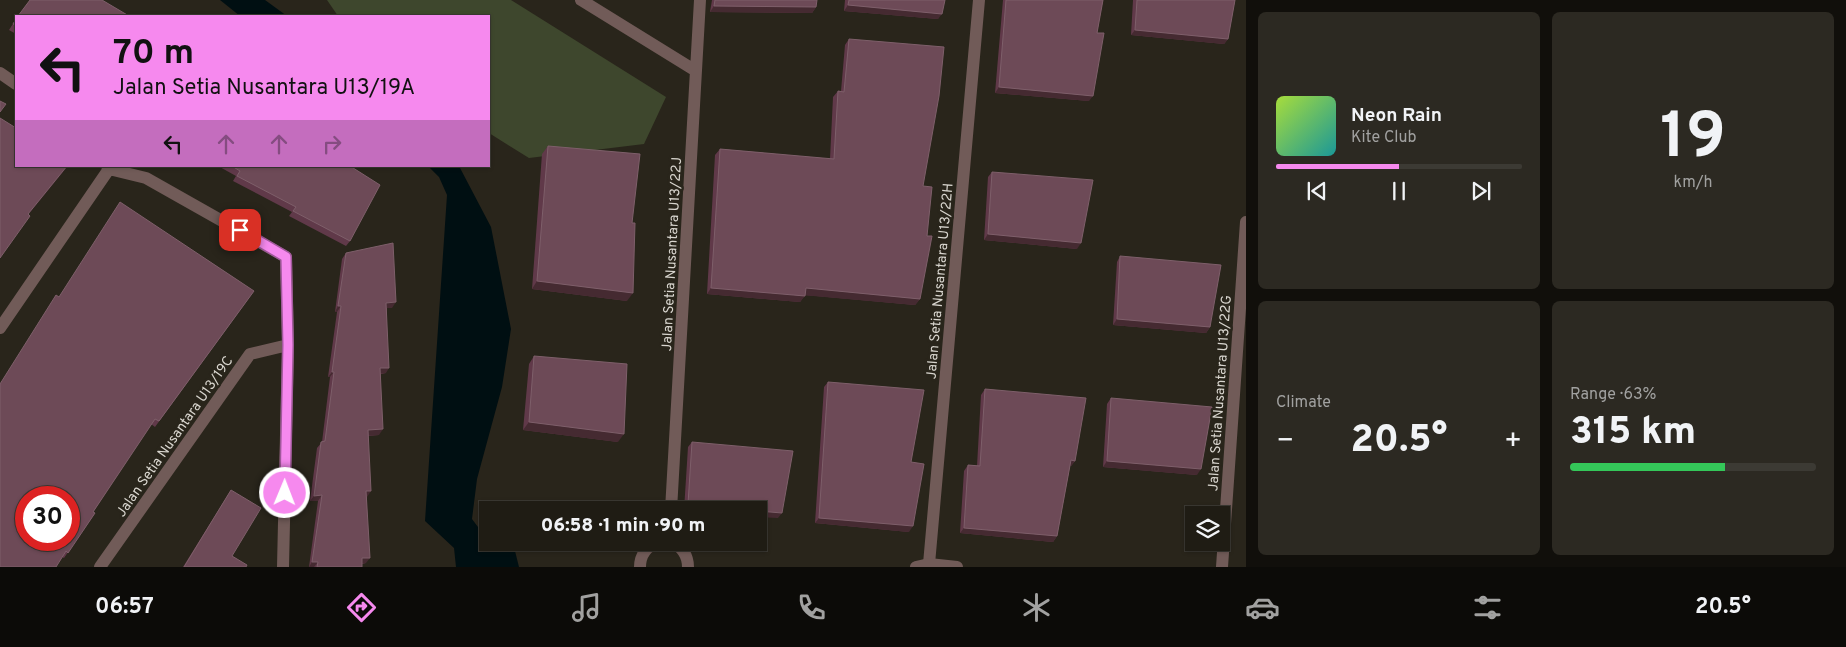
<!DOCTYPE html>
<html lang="en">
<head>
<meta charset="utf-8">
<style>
	body { margin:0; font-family:Overpass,sans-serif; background:#2c2922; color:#f1f3f6; height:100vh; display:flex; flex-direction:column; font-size:19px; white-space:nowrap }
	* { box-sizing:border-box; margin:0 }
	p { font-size:16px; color:#a1a1a0 }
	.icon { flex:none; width:28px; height:28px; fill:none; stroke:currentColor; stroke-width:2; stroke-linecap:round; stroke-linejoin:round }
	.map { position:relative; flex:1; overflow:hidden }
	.panel { display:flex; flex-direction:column; gap:12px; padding:12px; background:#110f0b; width:600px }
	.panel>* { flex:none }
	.banner { position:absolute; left:15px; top:15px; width:475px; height:152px; border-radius:0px; box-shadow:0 1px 4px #0004,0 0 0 1px #3c3a34; background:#f689ee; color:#111; overflow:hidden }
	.tools { position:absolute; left:1185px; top:506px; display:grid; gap:10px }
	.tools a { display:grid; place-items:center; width:45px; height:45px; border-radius:0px; background:#1f1c14; box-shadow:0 1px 4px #0004,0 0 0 1px #3c3a34; font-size:25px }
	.speed { position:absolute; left:15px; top:486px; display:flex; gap:10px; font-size:25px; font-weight:700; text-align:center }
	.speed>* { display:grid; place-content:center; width:65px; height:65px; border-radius:50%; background:#1f1c14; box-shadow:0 1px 4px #0004,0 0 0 1px #3c3a34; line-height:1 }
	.speed .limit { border:8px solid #d22; background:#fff; color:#111 }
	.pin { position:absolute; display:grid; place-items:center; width:42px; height:42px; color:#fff; margin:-21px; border-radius:10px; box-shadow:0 2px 8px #0006 }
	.me { position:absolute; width:55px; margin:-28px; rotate:1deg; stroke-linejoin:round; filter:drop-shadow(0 0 4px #0008) }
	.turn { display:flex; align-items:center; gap:18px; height:105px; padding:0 15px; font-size:22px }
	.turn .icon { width:65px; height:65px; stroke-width:2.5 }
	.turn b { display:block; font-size:35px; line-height:42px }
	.lanes { display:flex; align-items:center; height:48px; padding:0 15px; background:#0003; justify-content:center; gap:25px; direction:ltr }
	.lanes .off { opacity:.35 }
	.big { font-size:38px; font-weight:800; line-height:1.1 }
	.panel .widget { flex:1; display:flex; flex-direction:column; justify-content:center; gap:8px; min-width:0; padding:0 18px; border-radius:8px; background:#2c2922 }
	.panel .dial { align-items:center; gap:0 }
	.dial b { font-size:65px; line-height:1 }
	.song { display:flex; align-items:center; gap:15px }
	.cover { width:60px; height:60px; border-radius:8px; background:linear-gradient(135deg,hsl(80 70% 55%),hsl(180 70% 35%)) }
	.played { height:5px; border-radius:2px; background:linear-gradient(90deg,#f689ee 50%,#3c3a34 50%) }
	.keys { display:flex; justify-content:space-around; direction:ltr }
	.heat { display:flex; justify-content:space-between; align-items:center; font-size:28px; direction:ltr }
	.charge { height:8px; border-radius:4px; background:linear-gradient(90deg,#34c759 63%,#3c3a34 0) }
	.panel .tiles { flex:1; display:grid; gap:12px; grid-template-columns:repeat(2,1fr) }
	.trip { position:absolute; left:479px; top:501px; width:288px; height:50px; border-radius:0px; background:#1f1c14; box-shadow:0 1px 4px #0004,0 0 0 1px #3c3a34; font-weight:800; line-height:50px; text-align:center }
	.dock { display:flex; height:80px; justify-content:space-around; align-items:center; background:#0c0b08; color:#a1a1a0 }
	.dock .icon { width:35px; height:35px }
	.dock .on { color:#f689ee }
	.dock b { font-size:22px; color:#f1f3f6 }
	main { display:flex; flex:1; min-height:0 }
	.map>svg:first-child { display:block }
	.green { fill:#3e472d }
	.water { fill:#000f12 }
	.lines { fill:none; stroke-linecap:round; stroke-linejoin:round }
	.minor { stroke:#715b58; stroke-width:12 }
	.tertiary { stroke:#715b58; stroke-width:12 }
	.wall { fill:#603949 }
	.shaded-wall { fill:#452a31 }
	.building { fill:#6d4a57; stroke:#7e5f6a; fill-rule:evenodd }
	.route-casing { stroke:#a0599b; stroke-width:12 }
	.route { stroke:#f689ee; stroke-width:9 }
	.labels { text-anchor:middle; stroke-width:5; stroke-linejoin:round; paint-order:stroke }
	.street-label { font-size:14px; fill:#d8d5ce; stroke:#29251b }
</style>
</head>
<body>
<main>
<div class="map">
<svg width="1246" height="567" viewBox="0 0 1246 567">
	<rect width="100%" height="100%" fill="#29251b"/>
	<!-- green -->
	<path class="green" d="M 327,0 L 511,0 L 666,97 L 644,144 L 529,158 L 489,133 L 489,16 L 338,16 Z"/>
	<!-- water -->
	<path class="water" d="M 220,0 L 265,0 L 287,16 L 240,16 Z
		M 428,166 L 459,166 L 491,227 L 511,329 L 502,387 L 477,479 L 472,519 L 481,531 L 487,535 L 488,542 L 513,543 L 519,567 L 456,567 L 454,548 L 425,521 L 447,195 L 439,177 Z"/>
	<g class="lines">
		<!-- minor -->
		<path class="minor" d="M 581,0 L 696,71
			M 0,73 L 16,84
			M 107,166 L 109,169 L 146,178 L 286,257 L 288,345 L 283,567
			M 0,328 L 109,169
			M 671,510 L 700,0
			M 929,564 L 979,0
			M 100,567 L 250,354 L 288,345
			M 1222,567 L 1246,222"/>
		<!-- tertiary -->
		<path class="tertiary" d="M 671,542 C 682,546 688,556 688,567
			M 640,567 C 640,555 647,546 658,542
			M 916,567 L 929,564 L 957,567"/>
	</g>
	<!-- wall -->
	<path class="wall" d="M 712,0 L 817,0 L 816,7 L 812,13 L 710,12 Z
		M 845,0 L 945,0 L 938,19 L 844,11 Z
		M 1003,0 L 1103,0 L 1097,33 L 1089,101 L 995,93 Z
		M 1133,0 L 1235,0 L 1228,39 L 1224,44 L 1131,35 Z
		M 16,19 L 16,34 L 9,30 Z
		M 849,39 L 923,186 L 920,299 L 915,305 L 805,295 L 800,302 L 707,294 L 715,155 L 720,149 L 830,159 L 833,97 L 838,91 L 841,91 L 845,45 Z
		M 548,146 L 632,223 L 627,301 L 532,289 L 542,154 Z
		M 218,166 L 350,166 L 350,241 L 346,246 L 289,216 L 292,212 L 233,181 L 236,176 Z
		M 992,172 L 1077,249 L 984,240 L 988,177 Z
		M 346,253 L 392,308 L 387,308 L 386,373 L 381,374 L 379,435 L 368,436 L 367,497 L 366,563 L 362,564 L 362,567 L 309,567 L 318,501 L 310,501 L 317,448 L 322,442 L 330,377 L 328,377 L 337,312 L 335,312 L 342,259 Z
		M 1120,256 L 1210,327 L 1206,333 L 1113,325 L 1117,262 Z
		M 254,291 L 155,427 L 151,424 L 93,512 L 95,513 L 64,558 L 62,557 L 59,297 Z
		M 534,356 L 618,442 L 523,430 L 529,364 Z
		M 828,382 L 911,462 L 909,532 L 815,523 L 824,387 Z
		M 985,389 L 1075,461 L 1071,466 L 1070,466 L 1057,536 L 1053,542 L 960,533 L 964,471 L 968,465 L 977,466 L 981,395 Z
		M 1111,398 L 1197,475 L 1103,467 L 1107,404 Z
		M 692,442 L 778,518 L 758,510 L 684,510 L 688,447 Z
		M 231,490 L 232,556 L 246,567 L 183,567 Z"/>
	<!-- shaded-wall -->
	<path class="shaded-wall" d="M 848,5 L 942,14 L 938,19 L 844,11 Z
		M 714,6 L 816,7 L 812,13 L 710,12 Z
		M 1135,30 L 1228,39 L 1224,44 L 1131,35 Z
		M 999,87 L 1093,96 L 1089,101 L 995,93 Z
		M 67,166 L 68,166 L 24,220 L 28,214 Z
		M 988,234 L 1081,243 L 1077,249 L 984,240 Z
		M 537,281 L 633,293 L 627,301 L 532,289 Z
		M 711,288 L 805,296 L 800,302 L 707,294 Z
		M 806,288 L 920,299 L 915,305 L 802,295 Z
		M 396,302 L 392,308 L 382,308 L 386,303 Z
		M 338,306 L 341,306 L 337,312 L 335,312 Z
		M 1117,319 L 1210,327 L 1206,333 L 1113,325 Z
		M 380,368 L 389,368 L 386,373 L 376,374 Z
		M 332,372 L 334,372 L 330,377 L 328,377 Z
		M 529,422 L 624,434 L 618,442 L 523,430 Z
		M 383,429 L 379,435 L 364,436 L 368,430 Z
		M 1071,460 L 1075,461 L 1071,466 L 1067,466 Z
		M 1107,461 L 1201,469 L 1197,475 L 1103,467 Z
		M 366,491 L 371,491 L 367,497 L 362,497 Z
		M 322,495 L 318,501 L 310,501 L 314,496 Z
		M 688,504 L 750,510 L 684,510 Z
		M 758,511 L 782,513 L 778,518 L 758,517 Z
		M 819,518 L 913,526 L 909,532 L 815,523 Z
		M 964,528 L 1057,536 L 1053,542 L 960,533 Z
		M 362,558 L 370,558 L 366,563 L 358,564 Z
		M 312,562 L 318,562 L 314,567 L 309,567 Z"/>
	<!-- building -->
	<path class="building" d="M 30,0 L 102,0 L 129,16 L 18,16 Z
		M 715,0 L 817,0 L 816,7 L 714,6 Z
		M 849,0 L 945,0 L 942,14 L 848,5 Z
		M 1006,0 L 1103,0 L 1097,33 L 1104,33 L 1093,96 L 999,87 Z
		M 1137,0 L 1235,0 L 1228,39 L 1135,30 Z
		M 16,19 L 16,26 L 13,24 Z
		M 849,39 L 944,47 L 939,96 L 923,186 L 932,187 L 927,236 L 932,236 L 920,299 L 806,288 L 805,296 L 711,288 L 720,149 L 834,159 L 838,91 L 844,92 Z
		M 0,101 L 6,104 L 0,112 Z
		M 0,118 L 16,128 L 16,166 L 67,166 L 28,214 L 30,216 L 0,258 Z
		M 548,146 L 640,154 L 632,223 L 635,223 L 633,293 L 537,281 Z
		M 232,166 L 350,166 L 380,185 L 350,241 L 293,211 L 296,207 L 237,176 L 240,171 Z
		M 992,172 L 1093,180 L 1081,243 L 988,234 Z
		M 120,202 L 254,291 L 159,421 L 155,419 L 93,512 L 95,513 L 68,553 L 66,551 L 56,567 L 0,567 L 0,384 L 56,295 L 59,297 ZM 26,498 L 69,498 L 69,540 L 26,540 Z
		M 393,243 L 396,302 L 386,303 L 389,368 L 380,368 L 383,429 L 368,430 L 371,491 L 366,491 L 370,558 L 362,558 L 362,567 L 317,567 L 318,562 L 312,562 L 322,495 L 314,496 L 321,442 L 325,441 L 334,372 L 332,372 L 341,306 L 338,306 L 346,253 Z
		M 1120,256 L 1221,265 L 1210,327 L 1117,319 Z
		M 534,356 L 627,364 L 624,434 L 529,422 Z
		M 828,382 L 924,390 L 911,462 L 924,464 L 913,526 L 819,518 Z
		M 985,389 L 1086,398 L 1075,461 L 1071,460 L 1057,536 L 964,528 L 968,465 L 980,466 Z
		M 1111,398 L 1212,407 L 1201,469 L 1107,461 Z
		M 692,442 L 793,451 L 782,513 L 758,511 L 758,510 L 688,504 Z
		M 231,490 L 261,508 L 232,556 L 247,565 L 246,567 L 184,567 Z"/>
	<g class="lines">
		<!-- route casing -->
		<g class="route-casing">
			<path id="route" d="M 240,230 L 286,257 L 288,345 L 285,493"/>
		</g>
		<!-- route -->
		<use href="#route" class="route"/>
	</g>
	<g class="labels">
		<!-- street labels -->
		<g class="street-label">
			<text transform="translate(671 254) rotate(-87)" y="5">Jalan Setia Nusantara U13/22J</text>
			<text transform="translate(939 281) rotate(-85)" y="5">Jalan Setia Nusantara U13/22H</text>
			<text transform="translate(1219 393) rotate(-86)" y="5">Jalan Setia Nusantara U13/22G</text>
			<text transform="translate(174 436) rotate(-55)" y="5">Jalan Setia Nusantara U13/19C</text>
		</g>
	</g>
</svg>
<div class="tools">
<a><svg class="icon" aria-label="layers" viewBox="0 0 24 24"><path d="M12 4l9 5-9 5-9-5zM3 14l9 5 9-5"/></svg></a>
</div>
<div class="speed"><div class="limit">30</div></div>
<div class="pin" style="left:240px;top:230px;background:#d93025"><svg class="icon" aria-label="arrive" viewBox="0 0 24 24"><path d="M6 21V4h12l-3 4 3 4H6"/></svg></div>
<svg class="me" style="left:285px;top:493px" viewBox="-20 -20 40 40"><circle r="17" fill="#f689ee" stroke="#fff" stroke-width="3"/><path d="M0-11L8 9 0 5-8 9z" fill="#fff"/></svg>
<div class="trip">06:58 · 1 min · 90 m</div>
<div class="banner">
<div class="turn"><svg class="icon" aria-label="left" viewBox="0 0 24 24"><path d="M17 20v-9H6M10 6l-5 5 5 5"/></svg><div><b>70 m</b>Jalan Setia Nusantara U13/19A</div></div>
<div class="lanes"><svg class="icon" aria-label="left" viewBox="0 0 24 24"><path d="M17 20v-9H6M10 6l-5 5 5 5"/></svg><svg class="icon off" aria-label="ahead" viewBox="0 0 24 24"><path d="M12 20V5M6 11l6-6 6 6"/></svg><svg class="icon off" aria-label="ahead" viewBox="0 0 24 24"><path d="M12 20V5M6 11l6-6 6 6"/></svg><svg class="icon off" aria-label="right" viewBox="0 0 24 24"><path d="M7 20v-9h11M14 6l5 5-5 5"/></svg></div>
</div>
</div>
<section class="panel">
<div class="tiles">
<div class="widget">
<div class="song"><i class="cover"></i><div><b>Neon Rain</b><p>Kite Club</p></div></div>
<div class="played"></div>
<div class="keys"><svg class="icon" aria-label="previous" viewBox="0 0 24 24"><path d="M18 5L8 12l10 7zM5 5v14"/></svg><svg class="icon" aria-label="pause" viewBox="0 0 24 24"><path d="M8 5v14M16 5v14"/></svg><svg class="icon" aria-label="next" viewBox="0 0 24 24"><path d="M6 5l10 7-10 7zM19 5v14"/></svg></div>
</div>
<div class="widget dial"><b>19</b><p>km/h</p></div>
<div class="widget"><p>Climate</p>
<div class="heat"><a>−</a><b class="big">20.5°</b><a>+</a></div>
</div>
<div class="widget"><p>Range · 63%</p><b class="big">315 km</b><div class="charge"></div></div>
</div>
</section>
</main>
<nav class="dock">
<b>06:57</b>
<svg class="icon on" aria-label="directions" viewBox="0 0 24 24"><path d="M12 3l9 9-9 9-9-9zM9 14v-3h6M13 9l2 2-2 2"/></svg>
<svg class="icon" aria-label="music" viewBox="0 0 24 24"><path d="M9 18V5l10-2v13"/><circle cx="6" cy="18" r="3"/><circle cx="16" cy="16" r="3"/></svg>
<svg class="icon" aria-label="phone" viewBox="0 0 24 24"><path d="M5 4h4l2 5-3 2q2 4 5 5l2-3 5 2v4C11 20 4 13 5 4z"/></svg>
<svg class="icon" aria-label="climate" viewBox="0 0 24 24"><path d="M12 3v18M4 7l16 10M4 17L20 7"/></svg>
<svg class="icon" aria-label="car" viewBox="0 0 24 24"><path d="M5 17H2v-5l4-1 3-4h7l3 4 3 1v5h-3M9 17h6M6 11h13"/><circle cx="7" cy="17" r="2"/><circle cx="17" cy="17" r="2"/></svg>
<svg class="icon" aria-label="filters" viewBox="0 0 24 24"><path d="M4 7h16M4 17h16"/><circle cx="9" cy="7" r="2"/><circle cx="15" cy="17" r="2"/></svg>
<b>20.5°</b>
</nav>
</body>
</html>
